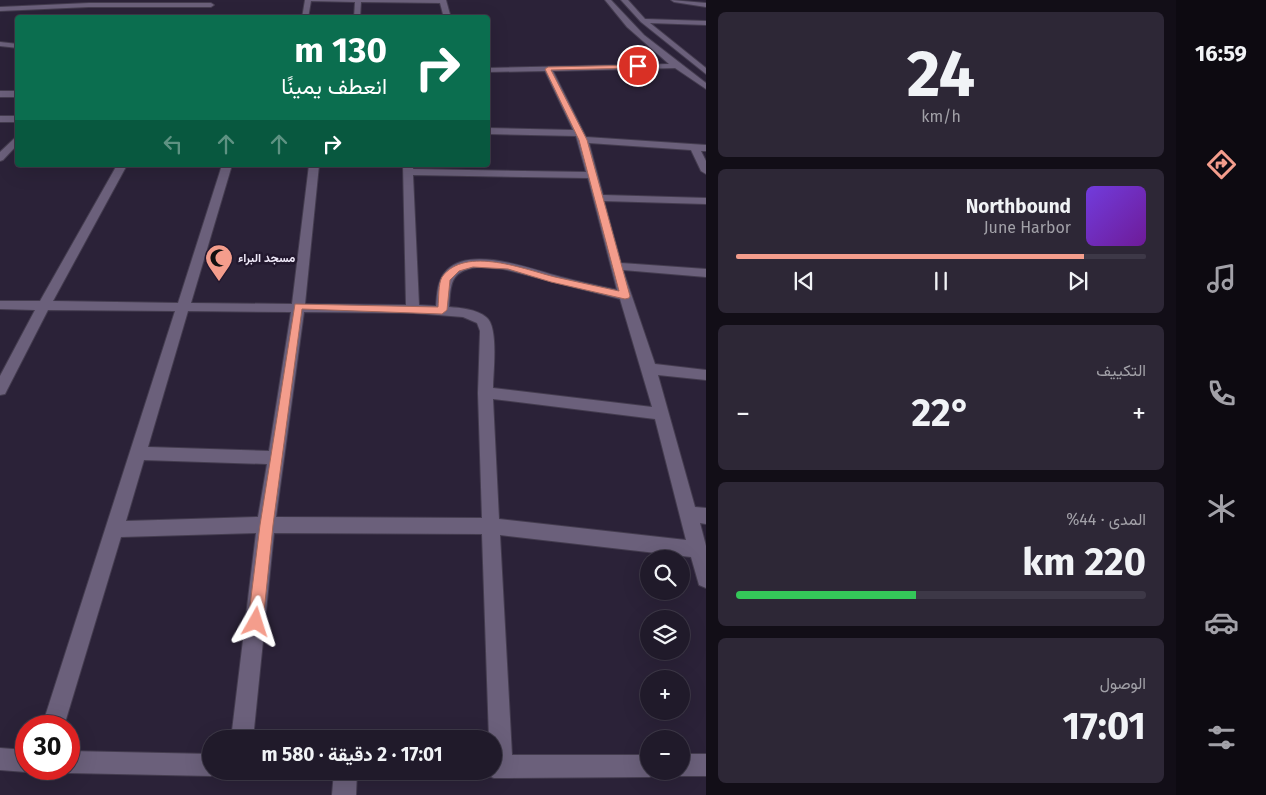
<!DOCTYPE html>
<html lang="ar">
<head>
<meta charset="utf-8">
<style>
	body { margin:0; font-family:"Fira Sans",Vazirmatn,sans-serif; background:#2d2736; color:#f1f3f6; direction:rtl; height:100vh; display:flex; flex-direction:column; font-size:19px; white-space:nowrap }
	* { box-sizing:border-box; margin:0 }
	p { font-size:16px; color:#a2a1a8 }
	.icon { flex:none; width:28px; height:28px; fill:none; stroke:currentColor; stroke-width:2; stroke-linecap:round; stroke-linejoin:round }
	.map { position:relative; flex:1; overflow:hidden; direction:ltr }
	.side { display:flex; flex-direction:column; gap:12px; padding:12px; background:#120e17; width:470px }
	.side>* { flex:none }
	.banner { position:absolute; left:15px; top:15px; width:475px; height:152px; border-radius:5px; box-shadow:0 5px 20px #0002,0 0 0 1px #3d3847; direction:rtl; background:#0b6e4f; color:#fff; overflow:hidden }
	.tools { position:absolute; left:640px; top:550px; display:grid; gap:10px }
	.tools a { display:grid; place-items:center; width:50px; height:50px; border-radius:50%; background:#201a2a; box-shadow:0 5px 20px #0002,0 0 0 1px #3d3847; font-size:25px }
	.speed { position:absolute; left:15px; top:715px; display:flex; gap:10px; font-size:25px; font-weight:700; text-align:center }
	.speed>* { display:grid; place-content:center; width:65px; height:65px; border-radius:50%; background:#201a2a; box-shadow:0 5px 20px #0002,0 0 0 1px #3d3847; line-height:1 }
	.speed .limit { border:8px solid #d22; background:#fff; color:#111 }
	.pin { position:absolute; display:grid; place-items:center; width:42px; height:42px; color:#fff; margin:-21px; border:2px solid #fff; border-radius:50%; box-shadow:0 1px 5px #0007 }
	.me { position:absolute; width:55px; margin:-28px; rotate:6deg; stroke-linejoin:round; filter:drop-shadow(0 0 4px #0008) }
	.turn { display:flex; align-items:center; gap:18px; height:105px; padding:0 20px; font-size:22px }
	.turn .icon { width:65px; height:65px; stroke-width:2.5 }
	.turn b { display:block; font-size:35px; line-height:42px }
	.lanes { display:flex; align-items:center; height:48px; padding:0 20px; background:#0003; justify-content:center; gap:25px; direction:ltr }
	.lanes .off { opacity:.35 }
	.big { font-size:38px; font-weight:700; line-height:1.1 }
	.side .widget { flex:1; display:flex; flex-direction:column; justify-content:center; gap:8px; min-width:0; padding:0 18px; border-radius:8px; background:#2d2736 }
	.side .dial { align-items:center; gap:0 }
	.dial b { font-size:65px; line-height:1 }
	.song { display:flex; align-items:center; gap:15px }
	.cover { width:60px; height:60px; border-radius:8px; background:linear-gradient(135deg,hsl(260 70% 55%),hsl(280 70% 35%)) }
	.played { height:5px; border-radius:2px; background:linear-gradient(90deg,#f49d8c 85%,#3d3847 85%) }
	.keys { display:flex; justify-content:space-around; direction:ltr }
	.heat { display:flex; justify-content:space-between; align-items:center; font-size:28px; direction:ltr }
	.charge { height:8px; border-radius:4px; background:linear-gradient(90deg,#34c759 44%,#3d3847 0) }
	.trip { position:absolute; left:202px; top:730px; width:300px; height:50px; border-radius:25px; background:#201a2a; box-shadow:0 5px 20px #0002,0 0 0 1px #3d3847; font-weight:700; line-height:50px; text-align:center; direction:rtl }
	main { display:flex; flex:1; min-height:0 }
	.tabs { display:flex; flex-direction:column; width:90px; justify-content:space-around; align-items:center; background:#0d0a11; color:#a2a1a8 }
	.tabs .icon { width:35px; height:35px }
	.tabs .selected { color:#f49d8c }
	.tabs b { font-size:22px; color:#f1f3f6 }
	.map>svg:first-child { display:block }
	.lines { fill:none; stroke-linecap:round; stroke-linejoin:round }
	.minor-casing { stroke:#443c4f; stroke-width:2 }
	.minor { fill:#6b607b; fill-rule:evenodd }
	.route { fill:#f49d8c; stroke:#9f665b }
	.labels { text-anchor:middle; stroke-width:5; stroke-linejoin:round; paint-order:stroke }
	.far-poi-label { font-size:12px; font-weight:bold; fill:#f0eaf9; stroke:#22182e; text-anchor:start }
</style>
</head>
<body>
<main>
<nav class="tabs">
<b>16:59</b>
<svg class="icon selected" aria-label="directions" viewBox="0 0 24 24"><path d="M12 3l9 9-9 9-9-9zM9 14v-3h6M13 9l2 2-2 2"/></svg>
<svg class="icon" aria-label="music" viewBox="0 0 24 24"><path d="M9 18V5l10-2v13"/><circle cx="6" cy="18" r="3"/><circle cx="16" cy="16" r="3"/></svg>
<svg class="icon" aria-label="phone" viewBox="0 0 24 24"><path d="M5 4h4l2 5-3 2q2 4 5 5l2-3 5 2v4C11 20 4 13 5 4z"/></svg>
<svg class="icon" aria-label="climate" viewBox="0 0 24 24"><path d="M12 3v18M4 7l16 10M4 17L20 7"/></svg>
<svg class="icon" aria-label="car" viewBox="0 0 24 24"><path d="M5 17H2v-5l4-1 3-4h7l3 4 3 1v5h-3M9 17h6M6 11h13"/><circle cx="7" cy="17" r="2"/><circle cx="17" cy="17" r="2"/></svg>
<svg class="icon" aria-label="filters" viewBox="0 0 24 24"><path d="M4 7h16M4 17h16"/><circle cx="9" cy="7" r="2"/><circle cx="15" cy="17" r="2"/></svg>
</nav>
<section class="side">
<div class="widget dial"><b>24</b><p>km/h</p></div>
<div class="widget">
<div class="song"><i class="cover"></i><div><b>Northbound</b><p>June Harbor</p></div></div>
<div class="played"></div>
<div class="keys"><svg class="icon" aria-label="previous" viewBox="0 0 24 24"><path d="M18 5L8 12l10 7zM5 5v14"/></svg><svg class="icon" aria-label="pause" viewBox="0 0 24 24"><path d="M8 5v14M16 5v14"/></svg><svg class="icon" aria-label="next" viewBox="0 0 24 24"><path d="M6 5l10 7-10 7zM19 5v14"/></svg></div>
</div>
<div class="widget"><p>التكييف</p>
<div class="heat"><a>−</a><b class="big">22°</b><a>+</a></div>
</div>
<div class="widget"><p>المدى · 44%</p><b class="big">220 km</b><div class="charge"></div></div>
<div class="widget"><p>الوصول</p><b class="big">17:01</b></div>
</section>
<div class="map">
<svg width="706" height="795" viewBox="0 0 706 795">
	<rect width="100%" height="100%" fill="#2b2238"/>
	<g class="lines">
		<!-- minor casing -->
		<g class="minor-casing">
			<path id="minor" d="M 305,0 L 446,0 L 451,18 L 444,18 L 440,3 L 361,2 L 360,18 L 354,18 L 355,2 L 311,1 L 308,18 L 302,18 Z
				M 605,0 L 611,0 L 644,35 L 706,83 L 706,89 L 675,68 L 553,71 L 586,137 L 706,145 L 706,151 L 701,151 L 706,161 L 706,174 L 701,171 L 691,150 L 589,143 L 603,195 L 706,198 L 706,204 L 604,201 L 621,263 L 706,269 L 706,277 L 623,270 L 655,364 L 706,370 L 706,380 L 658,375 L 695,507 L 706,508 L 706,524 L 700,523 L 706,546 L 706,588 L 699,585 L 691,557 L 500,535 L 512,755 L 649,755 L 649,771 L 658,771 L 657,774 L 649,777 L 501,778 L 494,778 L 486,775 L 484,771 L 494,771 L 494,739 L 489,739 L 482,534 L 274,533 L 253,739 L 231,739 L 256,533 L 121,537 L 64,726 L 42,726 L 175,311 L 48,310 L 7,390 L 5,394 L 0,395 L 0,376 L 35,310 L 0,309 L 0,301 L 40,301 L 117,165 L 127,165 L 53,301 L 178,303 L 222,165 L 232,165 L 191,303 L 292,304 L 309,165 L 319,165 L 305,304 L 406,305 L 403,165 L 413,165 L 413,169 L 586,172 L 576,136 L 488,134 L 488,128 L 573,130 L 545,71 L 488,72 L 488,68 L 669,64 L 627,27 ZM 413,175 L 588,178 L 617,290 C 599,286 580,282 561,277 C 533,270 471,245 447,270 C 437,280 437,294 436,306 L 419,305 ZM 478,267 L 503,269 L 620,299 L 652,407 L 493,388 C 493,373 499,326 486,317 C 476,309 461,308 449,307 C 451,283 450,271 478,267 ZM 188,311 L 291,312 L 269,451 L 148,447 ZM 304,312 L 413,313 L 463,317 L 477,323 L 480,331 L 478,393 L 482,518 L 276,517 ZM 493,399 L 655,419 L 686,540 L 499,519 ZM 144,460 L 267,464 L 258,517 L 126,521 Z
				M 621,0 L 628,0 L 645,19 L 706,21 L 706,25 L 650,23 L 706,68 L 706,74 L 641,22 Z
				M 671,0 L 706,3 L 706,7 L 674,2 Z
				M 89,3 L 211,3 L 214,5 L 211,7 L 89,7 L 0,11 L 0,7 Z
				M 0,42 L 18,44 L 18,48 L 0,46 Z
				M 0,91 L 18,91 L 18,97 L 0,97 Z
				M 0,116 L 18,116 L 18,122 L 0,122 Z
				M 18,135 L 18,144 L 3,160 L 0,161 L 0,152 Z
				M 0,748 L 26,750 L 26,769 L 34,769 L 26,772 L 0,770 Z
				M 69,751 L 211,754 L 211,771 L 220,771 L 211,776 L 69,773 L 60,769 L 69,769 Z
				M 681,754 L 706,754 L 706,776 L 681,776 L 673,773 L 672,771 L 681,771 Z
				M 334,771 L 357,771 L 356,795 L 332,795 Z"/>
		</g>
		<!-- minor -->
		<use href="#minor" class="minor"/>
	</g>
	<!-- route -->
	<path class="route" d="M 641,65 L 638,68 L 551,70 L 587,140 L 630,296 L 629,298 L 625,299 L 551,282 L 508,269 L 473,267 L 459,271 L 450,280 L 447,310 L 442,314 L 302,309 L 273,525 L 263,622 L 261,627 L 256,629 L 250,627 L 248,622 L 260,525 L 295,304 L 438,307 C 439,299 438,284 442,277 C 465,245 526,270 555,277 C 576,282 598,286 619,291 L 579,140 L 545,69 L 548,67 Z"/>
	<!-- icons -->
	<defs>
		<g id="mosque-pin" transform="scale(1.4375)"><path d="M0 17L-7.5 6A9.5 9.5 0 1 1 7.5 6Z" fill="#f49d8c" stroke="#22182e"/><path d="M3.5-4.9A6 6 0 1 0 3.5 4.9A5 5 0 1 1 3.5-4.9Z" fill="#111"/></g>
	</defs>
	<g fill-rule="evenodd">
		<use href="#mosque-pin" x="219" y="258"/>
	</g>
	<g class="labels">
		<!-- far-poi labels -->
		<g class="far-poi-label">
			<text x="238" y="262">مسجد البراء</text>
		</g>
	</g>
</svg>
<div class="tools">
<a><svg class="icon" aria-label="search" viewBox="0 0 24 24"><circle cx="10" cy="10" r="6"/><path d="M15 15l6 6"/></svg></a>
<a><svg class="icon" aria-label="layers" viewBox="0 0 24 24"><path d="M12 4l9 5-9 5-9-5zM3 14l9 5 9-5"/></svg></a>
<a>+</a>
<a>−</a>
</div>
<div class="speed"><div class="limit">30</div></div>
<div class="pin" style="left:638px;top:66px;background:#d93025"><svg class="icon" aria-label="arrive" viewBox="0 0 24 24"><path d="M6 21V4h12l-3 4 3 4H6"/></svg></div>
<svg class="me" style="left:256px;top:622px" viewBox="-20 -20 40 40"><path d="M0-17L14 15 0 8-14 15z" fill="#f49d8c" stroke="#fff" stroke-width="4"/></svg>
<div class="trip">17:01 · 2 دقيقة · 580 m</div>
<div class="banner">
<div class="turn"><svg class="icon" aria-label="right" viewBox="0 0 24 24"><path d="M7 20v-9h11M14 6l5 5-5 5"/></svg><div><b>130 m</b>انعطف يمينًا</div></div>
<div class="lanes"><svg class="icon off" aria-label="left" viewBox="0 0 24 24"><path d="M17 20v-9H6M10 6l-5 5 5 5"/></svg><svg class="icon off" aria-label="ahead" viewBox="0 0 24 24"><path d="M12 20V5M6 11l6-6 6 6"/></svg><svg class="icon off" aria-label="ahead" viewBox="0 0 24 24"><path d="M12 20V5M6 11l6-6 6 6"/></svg><svg class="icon" aria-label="right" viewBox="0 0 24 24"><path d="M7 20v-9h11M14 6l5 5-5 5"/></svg></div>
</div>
</div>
</main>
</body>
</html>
